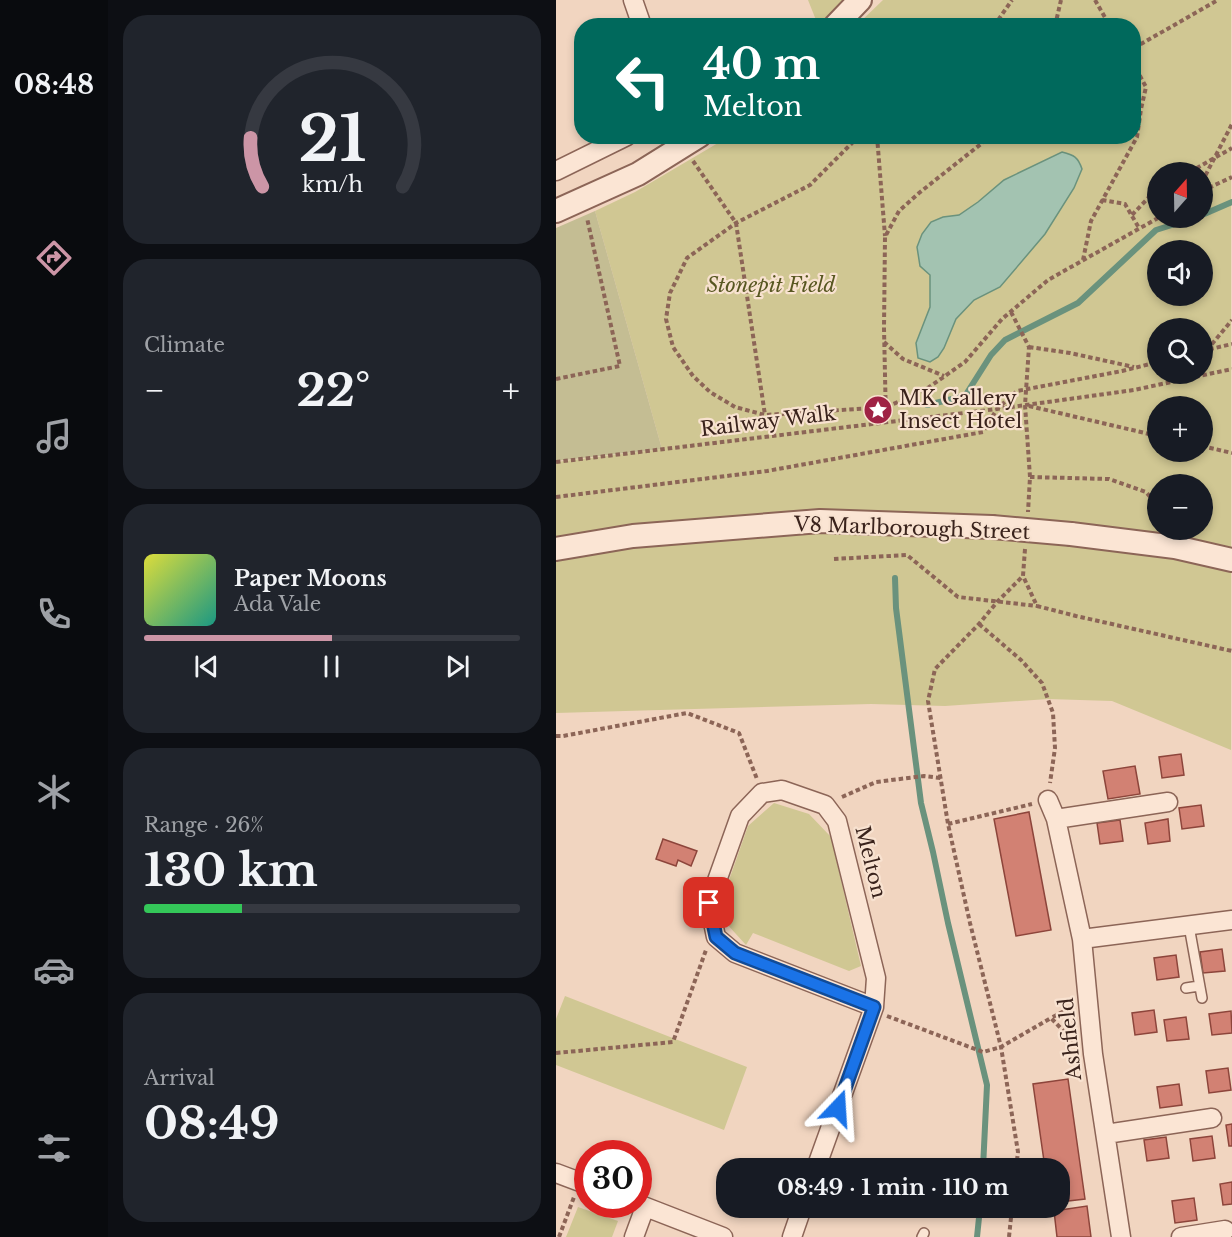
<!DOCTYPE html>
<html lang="en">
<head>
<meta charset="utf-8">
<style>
	body { margin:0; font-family:"Libre Baskerville",serif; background:#20242c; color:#f1f3f6; height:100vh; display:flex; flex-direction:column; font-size:22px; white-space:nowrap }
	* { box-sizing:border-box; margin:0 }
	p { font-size:20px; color:#9ea1a6 }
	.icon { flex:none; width:33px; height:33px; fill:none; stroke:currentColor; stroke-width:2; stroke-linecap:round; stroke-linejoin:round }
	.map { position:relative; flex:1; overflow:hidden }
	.details { display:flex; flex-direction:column; gap:15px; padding:15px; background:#0d0f14; width:448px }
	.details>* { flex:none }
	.hud { position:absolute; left:18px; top:18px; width:567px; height:126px; border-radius:24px; box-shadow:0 3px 9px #0003; background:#00695c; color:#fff; overflow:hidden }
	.needle { width:39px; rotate:20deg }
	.controls { position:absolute; left:591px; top:162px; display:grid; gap:12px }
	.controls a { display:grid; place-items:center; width:66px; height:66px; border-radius:50%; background:#171b24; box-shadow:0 3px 9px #0003; font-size:30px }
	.speed { position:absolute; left:18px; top:1140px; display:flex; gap:12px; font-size:30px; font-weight:700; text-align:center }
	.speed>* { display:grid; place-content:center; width:78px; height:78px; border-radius:50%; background:#171b24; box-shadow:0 3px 9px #0003; line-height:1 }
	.speed .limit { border:9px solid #d22; background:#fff; color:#111 }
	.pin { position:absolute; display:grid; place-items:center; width:51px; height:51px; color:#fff; margin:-26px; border-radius:12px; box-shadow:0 3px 9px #0006 }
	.me { position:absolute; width:66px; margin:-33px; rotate:20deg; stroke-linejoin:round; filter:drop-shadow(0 0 4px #0008) }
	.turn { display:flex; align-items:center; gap:21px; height:126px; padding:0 30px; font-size:27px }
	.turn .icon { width:78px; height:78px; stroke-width:2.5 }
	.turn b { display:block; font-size:42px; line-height:51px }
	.big { font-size:45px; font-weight:700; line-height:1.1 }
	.details .widget { flex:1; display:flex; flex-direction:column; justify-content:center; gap:9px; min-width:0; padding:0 21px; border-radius:24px; background:#20242c }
	.details .dial { align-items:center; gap:0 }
	.dial svg { height:156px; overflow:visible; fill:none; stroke:#363941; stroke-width:7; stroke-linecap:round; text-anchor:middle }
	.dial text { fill:#f1f3f6; stroke:none }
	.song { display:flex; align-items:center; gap:18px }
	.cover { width:72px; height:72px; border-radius:9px; background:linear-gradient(135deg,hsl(60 70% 55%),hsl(170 70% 35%)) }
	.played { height:6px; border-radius:3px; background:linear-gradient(90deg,#cc95a6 50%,#363941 50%) }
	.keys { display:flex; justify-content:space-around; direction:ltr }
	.heat { display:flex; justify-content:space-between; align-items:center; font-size:33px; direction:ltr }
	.charge { height:9px; border-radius:4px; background:linear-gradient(90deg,#34c759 26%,#363941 0) }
	.trip { position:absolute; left:160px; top:1158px; width:354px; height:60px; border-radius:24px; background:#171b24; box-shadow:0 3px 9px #0003; font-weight:700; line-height:60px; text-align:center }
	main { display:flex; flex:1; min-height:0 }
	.menu { display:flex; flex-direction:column; width:108px; justify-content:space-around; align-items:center; background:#090b0e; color:#9ea1a6 }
	.menu .icon { width:42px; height:42px }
	.menu .on { color:#cc95a6 }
	.menu b { font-size:27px; color:#f1f3f6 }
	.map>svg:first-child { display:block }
	.green { fill:#d0c793; fill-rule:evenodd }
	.cemetery { fill:#c4bd93 }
	.water { fill:#a3c3b1; stroke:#6a927d; stroke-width:1.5 }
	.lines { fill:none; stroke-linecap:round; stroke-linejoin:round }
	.stream { stroke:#6a927d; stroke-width:6 }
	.building { fill:#d28173; stroke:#8d453b; stroke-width:1.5 }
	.service-casing { stroke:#8c6557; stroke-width:12 }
	.minor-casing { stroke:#8c6557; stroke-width:21 }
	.tertiary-casing { stroke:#8c6557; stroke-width:26 }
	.path { stroke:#8c6557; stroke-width:4; stroke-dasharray:4.5 3; stroke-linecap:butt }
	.service { stroke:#fbe5d4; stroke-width:9 }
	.minor { stroke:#fbe5d4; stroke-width:18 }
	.tertiary { stroke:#fbe5d4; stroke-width:22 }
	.tertiary-bridge-casing { stroke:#8c6557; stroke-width:26; stroke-linecap:butt }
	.tertiary-bridge { stroke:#fbe5d4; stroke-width:22 }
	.route-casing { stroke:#114b97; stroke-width:15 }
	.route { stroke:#1a73e8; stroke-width:10 }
	.labels { text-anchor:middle; stroke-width:4.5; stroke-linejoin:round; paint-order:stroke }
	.park-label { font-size:20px; font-style:italic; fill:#585721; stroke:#f8e2d0 }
	.poi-label { font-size:20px; fill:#3a231c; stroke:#f8e2d0; text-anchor:start }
	.street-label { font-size:20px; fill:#3a231c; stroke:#f8e2d0 }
</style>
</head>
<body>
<main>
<nav class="menu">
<b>08:48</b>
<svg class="icon on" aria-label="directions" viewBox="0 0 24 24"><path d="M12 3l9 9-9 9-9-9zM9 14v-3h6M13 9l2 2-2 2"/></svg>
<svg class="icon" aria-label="music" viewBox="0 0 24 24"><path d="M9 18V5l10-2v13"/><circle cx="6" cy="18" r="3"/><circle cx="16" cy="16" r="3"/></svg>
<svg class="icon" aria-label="phone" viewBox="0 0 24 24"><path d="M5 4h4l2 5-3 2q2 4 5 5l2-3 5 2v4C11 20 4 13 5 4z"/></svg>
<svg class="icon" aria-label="climate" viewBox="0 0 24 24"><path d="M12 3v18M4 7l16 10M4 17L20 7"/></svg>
<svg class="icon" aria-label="car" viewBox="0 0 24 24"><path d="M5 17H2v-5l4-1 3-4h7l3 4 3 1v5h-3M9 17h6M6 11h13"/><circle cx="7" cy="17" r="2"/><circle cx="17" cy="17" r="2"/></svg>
<svg class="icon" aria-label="filters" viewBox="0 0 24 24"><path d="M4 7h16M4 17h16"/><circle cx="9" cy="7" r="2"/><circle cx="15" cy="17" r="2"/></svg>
</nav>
<section class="details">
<div class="widget dial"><svg viewBox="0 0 100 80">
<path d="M14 69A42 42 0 1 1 86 69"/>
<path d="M14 69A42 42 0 0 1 8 44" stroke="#cc95a6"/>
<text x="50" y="56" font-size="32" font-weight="700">21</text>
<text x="50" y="72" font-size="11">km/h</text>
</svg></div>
<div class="widget"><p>Climate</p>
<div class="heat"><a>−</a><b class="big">22°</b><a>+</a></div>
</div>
<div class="widget">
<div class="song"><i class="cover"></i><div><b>Paper Moons</b><p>Ada Vale</p></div></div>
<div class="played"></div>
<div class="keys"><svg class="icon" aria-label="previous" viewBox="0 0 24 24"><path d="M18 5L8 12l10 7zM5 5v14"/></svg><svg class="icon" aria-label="pause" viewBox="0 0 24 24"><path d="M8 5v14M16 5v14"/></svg><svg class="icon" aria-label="next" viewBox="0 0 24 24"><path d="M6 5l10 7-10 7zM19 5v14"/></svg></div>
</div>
<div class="widget"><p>Range · 26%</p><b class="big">130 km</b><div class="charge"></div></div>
<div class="widget"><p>Arrival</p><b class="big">08:49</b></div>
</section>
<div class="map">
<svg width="676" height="1237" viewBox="0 0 676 1237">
	<rect width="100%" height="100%" fill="#f1d5c0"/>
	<!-- green -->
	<path class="green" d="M 252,0 L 304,0 L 279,26 L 262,25 Z
		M 327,0 L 675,0 L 675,750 L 556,701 L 492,699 L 389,706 L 315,704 L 0,713 L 0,462 L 106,449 L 39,211 L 79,192 L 162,143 L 170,137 L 578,136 L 578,26 L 301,25 ZM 602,172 L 646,172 L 646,218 L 602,218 ZM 602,250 L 646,250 L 646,296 L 602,296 ZM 602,328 L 646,328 L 646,374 L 602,374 ZM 602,406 L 646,406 L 646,452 L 602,452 ZM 602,484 L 646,484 L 646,530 L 602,530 Z
		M 218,803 L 253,814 L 275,837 L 305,966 L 293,971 L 197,933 L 190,945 L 169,922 L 166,900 L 192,826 Z
		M 9,996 L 191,1067 L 168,1130 L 0,1065 L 0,1019 Z
		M 22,1207 L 62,1221 L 56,1237 L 10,1237 Z"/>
	<!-- cemetery -->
	<path class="cemetery" d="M 39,211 L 106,449 L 0,461 L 0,228 Z"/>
	<!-- water -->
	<path class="water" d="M 506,152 C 518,155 522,157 526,169 L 518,188 L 489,234 L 444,287 L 418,300 L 400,319 L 388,348 L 382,357 L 374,362 L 362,358 L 360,343 L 374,307 L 374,275 L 364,266 L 361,247 L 366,234 L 375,222 L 387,217 L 403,215 L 422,202 L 448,180 Z"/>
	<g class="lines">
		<!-- stream -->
		<path class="stream" d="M 646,215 L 676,202
			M 371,405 L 409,396 L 435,355 L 449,340 L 522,303 L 600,230 L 638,218
			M 339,578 L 340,608 L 365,803 L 377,852 L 392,923 L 431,1085 L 427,1168
			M 421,1237 L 424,1208"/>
	</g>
	<!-- building -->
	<path class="building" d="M 625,754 L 628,775 L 606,778 L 603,757 Z
		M 579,766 L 584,794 L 552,799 L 547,771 Z
		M 645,805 L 648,826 L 626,829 L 623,808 Z
		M 473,812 L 495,930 L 460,936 L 438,819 Z
		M 612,819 L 614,841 L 592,844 L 589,823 Z
		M 564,820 L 567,841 L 544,844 L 541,823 Z
		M 107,839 L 141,851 L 135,866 L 122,860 L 120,866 L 100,859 Z
		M 666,949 L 669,971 L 647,973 L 644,952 Z
		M 620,955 L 623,977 L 601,980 L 598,958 Z
		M 598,1010 L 601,1032 L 579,1035 L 576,1013 Z
		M 675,1011 L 676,1033 L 656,1035 L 653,1014 Z
		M 630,1017 L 633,1039 L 611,1041 L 608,1020 Z
		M 672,1068 L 675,1090 L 653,1093 L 650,1071 Z
		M 512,1079 L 529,1199 L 504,1202 L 504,1168 L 489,1168 L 477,1084 Z
		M 623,1084 L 626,1105 L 604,1108 L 601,1087 Z
		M 676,1124 L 676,1146 L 673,1146 L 670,1125 Z
		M 656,1136 L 659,1158 L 637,1161 L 634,1139 Z
		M 610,1137 L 613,1158 L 591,1161 L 588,1140 Z
		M 676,1182 L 676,1204 L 667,1205 L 664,1184 Z
		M 638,1198 L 641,1220 L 619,1223 L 616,1201 Z
		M 531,1206 L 535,1237 L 501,1237 L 498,1211 Z"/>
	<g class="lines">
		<!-- service casing -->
		<g class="service-casing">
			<path id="service" d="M 633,926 L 646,998
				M 630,988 L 643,986
				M 366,1237 L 368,1233"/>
		</g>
		<!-- minor casing -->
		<g class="minor-casing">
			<path id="minor" d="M 77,0 L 86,26
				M 0,171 L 71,136
				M 492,800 L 500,819 L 526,939 L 537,1054 L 565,1237
				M 500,819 L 612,802
				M 526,939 L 676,920
				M 550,1134 L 656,1118
				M 260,1168 L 318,1007 L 320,978 L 281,821 L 269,805 L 226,790 L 206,793 L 184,816 L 153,903 L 160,937 L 179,953 L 318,1007
				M 0,1173 L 32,1185
				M 82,1204 L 167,1237
				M 78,1237 L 89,1207
				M 236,1237 L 246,1208
				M 625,1237 L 669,1230"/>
		</g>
		<!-- tertiary casing -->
		<g class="tertiary-casing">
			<path id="tertiary" d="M 279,26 L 304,0
				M 0,211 L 82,174 L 143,136
				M 515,534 L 619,547 L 676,560
				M 0,549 L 77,536 L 264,521 L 436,527"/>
		</g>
		<!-- path -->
		<path class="path" d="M 539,0 L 554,26
			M 438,26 L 456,0
			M 499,26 L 505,0
			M 578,48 L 662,0
			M 578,99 L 585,108
			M 303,136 L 254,185 L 180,223 L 131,258 L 114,293 L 110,319 L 117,347 L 137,376 L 154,392 L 179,407 L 209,415 L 330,407 L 366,392 L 409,362 L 446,319 L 492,280 L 602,218
			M 321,136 L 329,236
			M 137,161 L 180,223 L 209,415
			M 634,172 L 676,148
			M 646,182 L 676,124
			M 646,191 L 676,177
			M 546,200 L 569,204 L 583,228
			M 576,215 L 596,194 L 602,191
			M 527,260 L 535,221 L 581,137 L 585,109 L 590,87 L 578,65
			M 455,312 L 473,347 L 469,405 L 474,477 L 472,512
			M 328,342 L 347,359 L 388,376
			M 473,347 L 514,353 L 578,367
			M 651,350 L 676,320
			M 646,351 L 676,344
			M 0,379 L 64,366 L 31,218
			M 473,406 L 602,436
			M 330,422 L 328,328 L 329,237 L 343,211 L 363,193 L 435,136
			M 646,446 L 676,453
			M 0,462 L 441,409 L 578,390 L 676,369
			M 474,477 L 553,479 L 590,492 L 602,506
			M 0,497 L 211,471 L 427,432 L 441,409 L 461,391 L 566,371 L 602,362
			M 469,549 L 467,576 L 481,606 L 520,616 L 676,651
			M 278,559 L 351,555 L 402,597 L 481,606
			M 423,624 L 465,660 L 486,683 L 497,713 L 499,748 L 494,783
			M 0,736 L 7,736 L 131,713 L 183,733 L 201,779
			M 286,797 L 320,782 L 368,776 L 385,778
			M 392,824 L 476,804
			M 514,1008 L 495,1018 L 517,1041
			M 331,1016 L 427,1052 L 445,1047 L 495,1018
			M 0,1053 L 117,1042 L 150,950
			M 460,1168 L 462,1152 L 445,1047 L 414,923 L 392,824 L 372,701 L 379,669 L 423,624 L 441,602 L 467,576
			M 3,1237 L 18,1197
			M 453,1237 L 456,1208"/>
		<!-- service -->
		<use href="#service" class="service"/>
		<!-- minor -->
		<use href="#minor" class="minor"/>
		<!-- tertiary -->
		<use href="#tertiary" class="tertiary"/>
		<!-- tertiary-bridge casing -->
		<g class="tertiary-bridge-casing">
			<path id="tertiary-bridge" d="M 436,527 L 515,534"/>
		</g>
		<!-- tertiary-bridge -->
		<use href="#tertiary-bridge" class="tertiary-bridge"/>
	</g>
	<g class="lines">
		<!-- route casing -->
		<g class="route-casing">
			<path id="route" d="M 153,903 L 160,937 L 179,953 L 318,1007 L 282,1108"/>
		</g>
		<!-- route -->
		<use href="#route" class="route"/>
	</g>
	<!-- icons -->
	<defs>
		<g id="sight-disc" transform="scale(1.5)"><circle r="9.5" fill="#9f2244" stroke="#f8e2d0"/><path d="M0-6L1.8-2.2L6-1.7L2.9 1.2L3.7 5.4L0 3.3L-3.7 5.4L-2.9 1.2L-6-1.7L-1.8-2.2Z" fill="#fff"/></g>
	</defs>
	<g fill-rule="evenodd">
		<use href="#sight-disc" x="322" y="410"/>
	</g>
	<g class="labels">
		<!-- park labels -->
		<g class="park-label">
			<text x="215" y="292">Stonepit Field</text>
		</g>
		<!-- poi labels -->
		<g class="poi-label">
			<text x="343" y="405">MK Gallery<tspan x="343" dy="23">Insect Hotel</tspan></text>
		</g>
		<!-- street labels -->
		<g class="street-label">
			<text transform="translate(212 421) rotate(-7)" y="7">Railway Walk</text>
			<text transform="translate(356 528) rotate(2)" y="7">V8 Marlborough Street</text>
			<text transform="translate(315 862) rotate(76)" y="7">Melton</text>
			<text transform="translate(514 1039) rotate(-96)" y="7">Ashfield</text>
		</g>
	</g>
</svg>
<div class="controls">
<a><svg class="needle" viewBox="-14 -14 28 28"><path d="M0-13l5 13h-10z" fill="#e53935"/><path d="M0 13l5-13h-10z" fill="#9ea1a6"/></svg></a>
<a><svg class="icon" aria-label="sound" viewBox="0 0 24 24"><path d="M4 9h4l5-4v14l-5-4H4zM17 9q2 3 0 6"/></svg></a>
<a><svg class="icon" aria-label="search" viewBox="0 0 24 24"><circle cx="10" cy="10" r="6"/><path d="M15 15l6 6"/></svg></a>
<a>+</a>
<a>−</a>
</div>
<div class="speed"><div class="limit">30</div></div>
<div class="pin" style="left:153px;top:903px;background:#d93025"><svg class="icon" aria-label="arrive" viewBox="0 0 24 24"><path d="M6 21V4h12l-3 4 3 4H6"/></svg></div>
<svg class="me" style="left:282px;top:1108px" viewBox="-20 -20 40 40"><path d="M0-17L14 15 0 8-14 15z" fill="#1a73e8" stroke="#fff" stroke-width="4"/></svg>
<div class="trip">08:49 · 1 min · 110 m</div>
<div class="hud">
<div class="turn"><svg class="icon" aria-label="left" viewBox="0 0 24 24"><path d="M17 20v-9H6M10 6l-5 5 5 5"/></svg><div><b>40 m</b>Melton</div></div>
</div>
</div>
</main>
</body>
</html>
